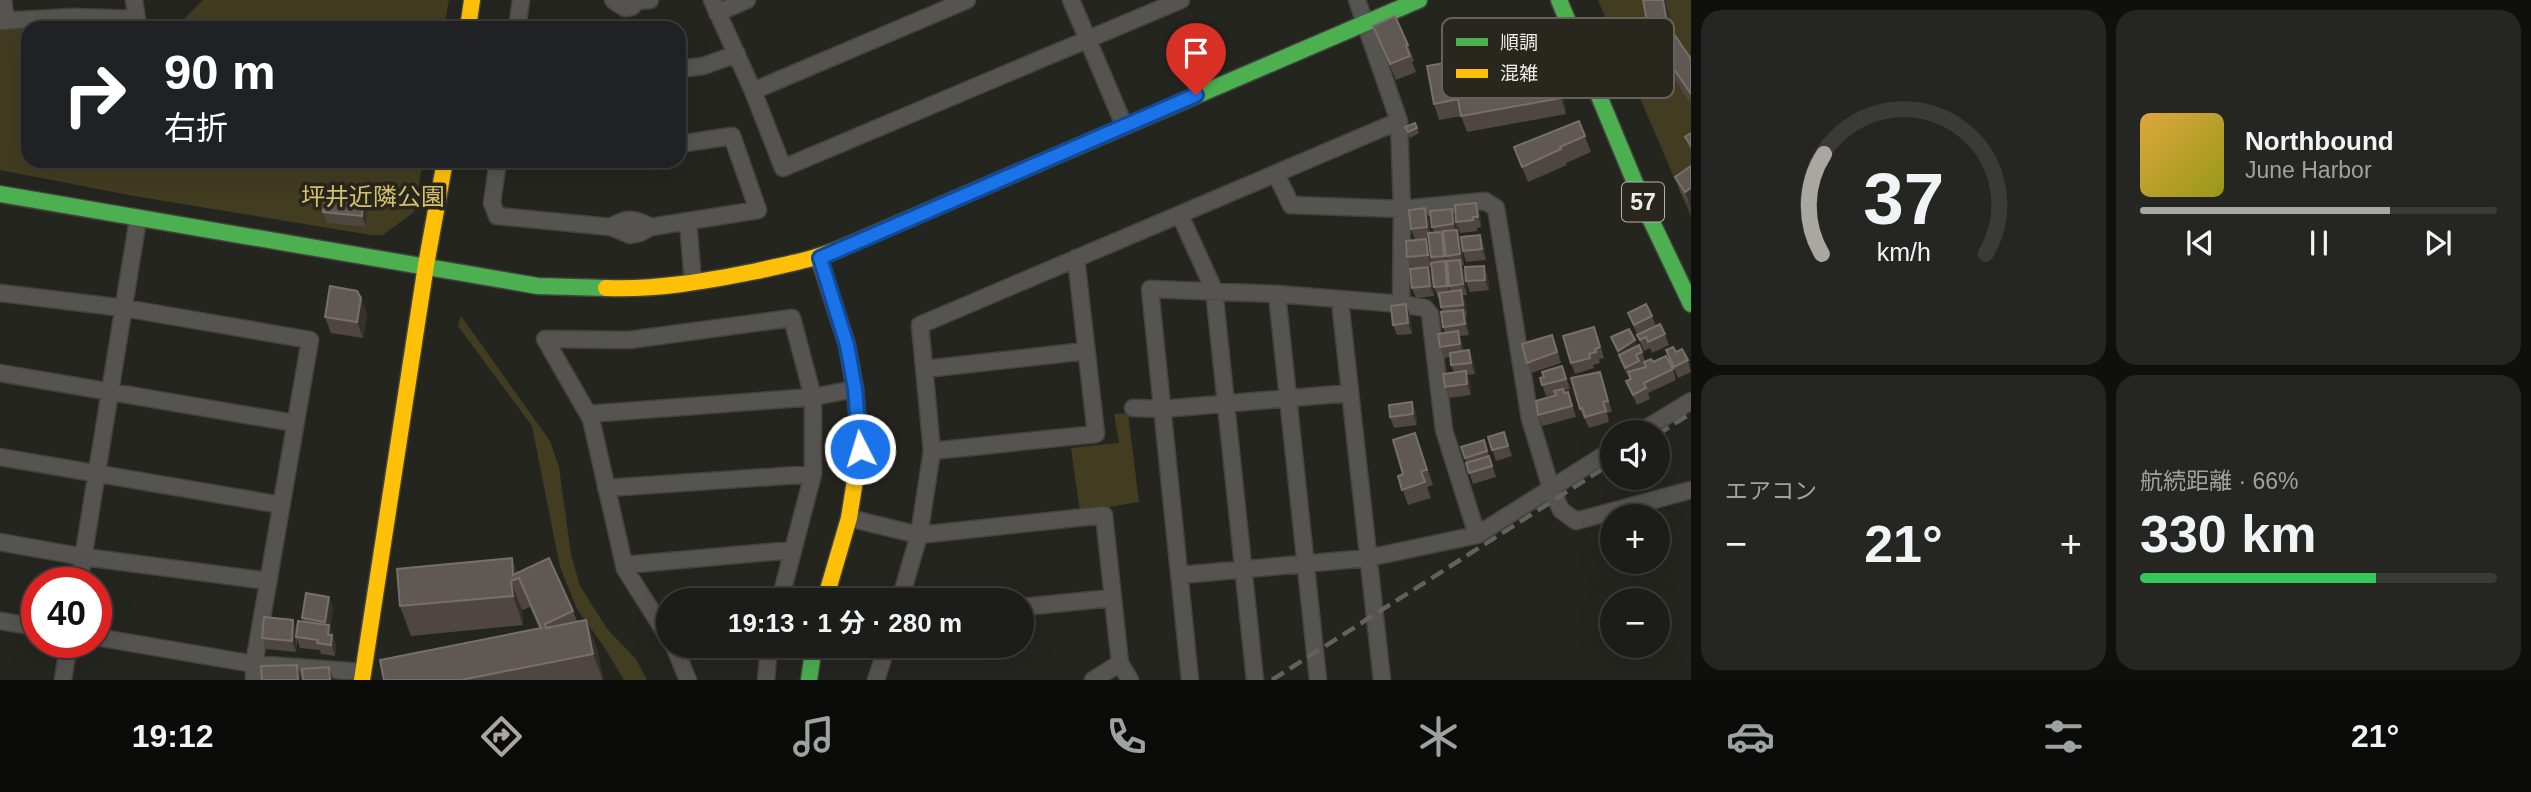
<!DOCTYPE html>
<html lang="ja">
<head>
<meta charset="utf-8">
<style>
	body { margin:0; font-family:Arial,"Noto Sans JP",sans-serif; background:#252521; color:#f1f3f6; height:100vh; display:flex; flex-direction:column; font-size:26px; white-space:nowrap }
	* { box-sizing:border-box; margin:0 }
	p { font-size:23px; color:#a0a1a2 }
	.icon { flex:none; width:38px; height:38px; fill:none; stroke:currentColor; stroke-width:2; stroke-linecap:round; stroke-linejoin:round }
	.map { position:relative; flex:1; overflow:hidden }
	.sheet { display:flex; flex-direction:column; gap:10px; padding:10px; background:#0f0f0d; width:840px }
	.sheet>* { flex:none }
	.guide { position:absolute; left:21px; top:21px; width:665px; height:147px; border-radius:21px; box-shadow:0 7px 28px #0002,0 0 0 2px #3a3a37; background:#202124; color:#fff; overflow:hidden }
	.buttons { position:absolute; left:1600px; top:420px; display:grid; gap:14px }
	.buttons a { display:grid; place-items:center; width:70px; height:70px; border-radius:50%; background:#1c1c18; box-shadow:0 7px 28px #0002,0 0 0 2px #3a3a37; font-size:35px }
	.speed { position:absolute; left:21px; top:567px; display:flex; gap:14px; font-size:35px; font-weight:700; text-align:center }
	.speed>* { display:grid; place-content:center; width:91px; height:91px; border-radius:50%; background:#1c1c18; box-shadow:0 7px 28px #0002,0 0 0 2px #3a3a37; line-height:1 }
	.speed .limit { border:10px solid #d22; background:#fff; color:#111 }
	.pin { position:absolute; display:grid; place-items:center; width:60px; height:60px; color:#fff; margin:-72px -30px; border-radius:50% 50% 50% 0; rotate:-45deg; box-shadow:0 0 7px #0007 }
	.pin .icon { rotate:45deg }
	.me { position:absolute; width:77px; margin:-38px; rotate:355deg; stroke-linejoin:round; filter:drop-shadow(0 0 5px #0008) }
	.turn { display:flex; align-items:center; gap:24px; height:147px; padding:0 28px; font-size:32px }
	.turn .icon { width:91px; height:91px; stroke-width:2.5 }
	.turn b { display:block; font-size:49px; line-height:60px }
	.big { font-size:52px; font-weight:700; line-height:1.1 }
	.sheet .card { flex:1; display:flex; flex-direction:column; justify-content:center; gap:10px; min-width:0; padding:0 24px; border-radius:21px; background:#252521 }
	.sheet .dial { align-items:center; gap:0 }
	.dial svg { height:182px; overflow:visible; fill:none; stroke:#3a3a37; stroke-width:7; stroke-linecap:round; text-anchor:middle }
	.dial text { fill:#f1f3f6; stroke:none }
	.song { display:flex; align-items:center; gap:21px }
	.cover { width:84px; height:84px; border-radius:10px; background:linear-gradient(135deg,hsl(40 70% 55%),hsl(60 70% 35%)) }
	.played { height:7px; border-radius:4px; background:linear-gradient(90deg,#a8a7a1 70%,#3a3a37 70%) }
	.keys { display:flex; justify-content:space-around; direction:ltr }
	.heat { display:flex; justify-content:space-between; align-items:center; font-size:38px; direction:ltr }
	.charge { height:10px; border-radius:5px; background:linear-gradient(90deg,#34c759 66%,#3a3a37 0) }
	.sheet .tiles { flex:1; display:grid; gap:10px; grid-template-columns:repeat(2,1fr) }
	.trip { position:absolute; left:656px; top:588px; width:378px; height:70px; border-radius:35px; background:#1c1c18; box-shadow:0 7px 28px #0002,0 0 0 2px #3a3a37; font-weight:700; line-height:70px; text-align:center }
	.menu { display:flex; height:112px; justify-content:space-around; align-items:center; background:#0b0b0a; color:#a0a1a2 }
	.menu .icon { width:49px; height:49px }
	.menu .active { color:#a8a7a1 }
	.menu b { font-size:32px; color:#f1f3f6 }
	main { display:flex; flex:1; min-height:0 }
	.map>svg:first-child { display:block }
	.green { fill:#423c21 }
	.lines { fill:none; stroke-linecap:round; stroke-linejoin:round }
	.street-casing { stroke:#43433e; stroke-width:19 }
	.fast-casing { stroke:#43433e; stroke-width:19 }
	.slow-casing { stroke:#43433e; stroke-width:19 }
	.street { stroke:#555450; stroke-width:16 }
	.fast { stroke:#4caf50; stroke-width:16 }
	.slow { stroke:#ffc107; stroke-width:16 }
	.rail { stroke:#61615d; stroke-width:4.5; stroke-dasharray:14 7; stroke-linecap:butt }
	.wall { fill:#4f4641 }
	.shaded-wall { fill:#37312c }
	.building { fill:#605852; stroke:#766f6a; stroke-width:2 }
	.route-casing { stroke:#114b97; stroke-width:18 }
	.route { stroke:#1a73e8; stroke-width:12 }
	.labels { text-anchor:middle; stroke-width:7; stroke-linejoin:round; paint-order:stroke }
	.shield { fill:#28261d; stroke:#b3b1aa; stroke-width:2 }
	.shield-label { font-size:23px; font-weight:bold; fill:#eeede7 }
	.park-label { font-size:24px; fill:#d6c26e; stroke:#28261d }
	.key { fill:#28261d; stroke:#63625a; stroke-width:2 }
	.key-label { font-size:19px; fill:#eeede7 }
</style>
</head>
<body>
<main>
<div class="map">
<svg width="1691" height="680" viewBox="0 0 1691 680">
	<rect width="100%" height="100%" fill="#252520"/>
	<!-- green -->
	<path class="green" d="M 203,0 L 449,0 L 444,28 L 28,28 L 28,161 L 423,161 L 414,212 L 383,235 L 371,235 L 134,196 L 0,170 L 0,24 L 178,25 Z
		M 1598,0 L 1691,0 L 1691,217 Z
		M 461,316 L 550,441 L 559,467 L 571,555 L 580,586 L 608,630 L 636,659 L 647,680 L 624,680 L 605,648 L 577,609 L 560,567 L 532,426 L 458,326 Z
		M 1128,413 L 1139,502 L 1080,512 L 1071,448 L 1119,443 L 1114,414 Z"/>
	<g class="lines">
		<!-- street casing -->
		<g class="street-casing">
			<path id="street" d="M 3,0 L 6,21
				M 613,0 L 625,8 L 632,7 L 637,1 L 650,0
				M 712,0 L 753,91 L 783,168 L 1181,0
				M 1071,0 L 1124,125
				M 1357,0 L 1399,121 L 1402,209 L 1485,201 L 1496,208 L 1530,419 L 1551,488 L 1561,510 L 1576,521 L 1691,490
				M 717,13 L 747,0
				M 0,21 L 73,17 L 137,19 L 134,0
				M 517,28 L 521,0
				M 679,69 L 703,66 L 737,54
				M 753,91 L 967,0
				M 498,161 L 492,203 L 497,216 L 611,227 L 630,235 L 640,233 L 651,227 L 758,210 L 732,136 L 679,144
				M 1180,215 L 1214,290 L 1255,680
				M 688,221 L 693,282
				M 611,227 C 627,217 635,218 651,227
				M 0,293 L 124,308 L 310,340 L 254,664 L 254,680
				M 1277,294 L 1318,680
				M 1401,304 L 1425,308 L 1430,314 L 1444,430 L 1477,535
				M 1341,310 L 1382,680
				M 925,369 L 1086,351
				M 0,373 L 294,423
				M 1133,408 L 1162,409 L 1350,393
				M 588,414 L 813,397 L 855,389
				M 1640,432 L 1691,401
				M 932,451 L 1096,434 L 1076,258
				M 0,457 L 281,505
				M 606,488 L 813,474
				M 849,518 L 919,535 L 1104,515 L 1120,663 L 1130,680
				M 0,542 L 84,557 L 268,581
				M 624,565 L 792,550
				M 1180,575 L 1368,558 L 1477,535 L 1612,450
				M 79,583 L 138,219
				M 900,600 L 919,535 L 932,451 L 920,325 L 1399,121
				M 1022,607 L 1112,598
				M 0,621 L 37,627
				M 96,637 L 254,664 L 362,672
				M 668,637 L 625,569 L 591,419 L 545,339 L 629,340 L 792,318 L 813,397 L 813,474 L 780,600
				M 674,646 L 688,680
				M 677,650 L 757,646
				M 63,680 L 69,642
				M 766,680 L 769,646
				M 876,680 L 887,646
				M 1093,680 L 1120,663
				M 1190,680 L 1150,289 L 1277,294 L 1401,304 L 1402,209 L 1291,205 L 1276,174"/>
		</g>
		<!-- fast casing -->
		<g class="fast-casing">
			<path id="fast" d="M 1559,0 L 1648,214 L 1691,304
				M 0,194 L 538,286 L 606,288
				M 846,246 L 1419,0
				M 809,680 L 814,646"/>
		</g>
		<!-- slow casing -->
		<g class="slow-casing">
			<path id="slow" d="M 468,28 L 472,0
				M 819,258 L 847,345 L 855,389 L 860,449 L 849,518 L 825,600
				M 606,288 C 657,290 707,281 757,271 C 788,264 817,259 846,246
				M 362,680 L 426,265 L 445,161"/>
		</g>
		<!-- street -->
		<use href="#street" class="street"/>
		<!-- fast -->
		<use href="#fast" class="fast"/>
		<!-- slow -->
		<use href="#slow" class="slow"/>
		<!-- rail -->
		<path class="rail" d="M 1657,435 L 1691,413
			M 1272,680 L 1612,463"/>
	</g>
	<!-- wall -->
	<path class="wall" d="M 1666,0 L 1672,31 L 1691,59 L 1691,104 L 1656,52 L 1649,32 Z
		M 1373,26 L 1408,45 L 1414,61 L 1412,62 L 1416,72 L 1396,80 Z
		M 1556,60 L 1566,114 L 1467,132 L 1461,116 L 1439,120 L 1434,104 Z
		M 1415,123 L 1419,133 L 1410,138 L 1405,127 Z
		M 1691,133 L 1691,153 L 1685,137 Z
		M 1585,136 L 1591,152 L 1566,163 L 1567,165 L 1528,182 L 1514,147 Z
		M 1691,166 L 1691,208 L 1681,193 L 1675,177 Z
		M 368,206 L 366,227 L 327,223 L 323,212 Z
		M 1425,208 L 1429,219 L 1430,233 L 1434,232 L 1432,227 L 1456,220 L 1457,230 L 1461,241 L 1464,265 L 1462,265 L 1464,271 L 1467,295 L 1463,295 L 1465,301 L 1467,315 L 1466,315 L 1469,335 L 1460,336 L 1464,351 L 1469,350 L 1473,361 L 1475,374 L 1467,375 L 1470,382 L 1471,395 L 1449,398 L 1445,387 L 1454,373 L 1451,365 L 1450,357 L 1444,358 L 1440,347 L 1445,333 L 1443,327 L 1442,312 L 1439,298 L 1438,298 L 1434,287 L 1431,266 L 1411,268 L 1407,257 L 1430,249 L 1428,238 L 1415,240 L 1411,229 Z
		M 1480,214 L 1481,227 L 1477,228 L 1477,231 L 1460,233 L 1456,222 Z
		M 1480,235 L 1484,246 L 1486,260 L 1466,262 L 1463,251 Z
		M 1428,267 L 1432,278 L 1434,296 L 1416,298 L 1412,288 Z
		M 1488,276 L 1489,290 L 1470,292 L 1466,281 Z
		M 361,298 L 367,314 L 363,338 L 331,333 L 325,317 Z
		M 1406,304 L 1410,315 L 1412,334 L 1397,335 L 1393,325 Z
		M 1628,313 L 1652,316 L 1656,326 L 1665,334 L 1669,345 L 1652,353 L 1650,348 L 1644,351 Z
		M 1611,337 L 1635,340 L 1637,346 L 1642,352 L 1645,361 L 1653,362 L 1673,369 L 1676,380 L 1648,393 L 1650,399 L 1637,405 L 1626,381 L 1630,379 L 1630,378 L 1629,378 L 1623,366 Z
		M 1598,338 L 1604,358 L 1599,359 L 1600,363 L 1593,365 L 1594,368 L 1575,374 L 1571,363 Z
		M 1556,346 L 1561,363 L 1531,373 L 1527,363 Z
		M 1666,350 L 1676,352 L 1688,360 L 1691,372 L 1678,378 Z
		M 1600,372 L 1612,412 L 1607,413 L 1609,422 L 1589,428 L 1585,419 L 1584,419 L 1580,409 Z
		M 1566,377 L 1570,389 L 1564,391 L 1572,403 L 1576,417 L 1542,426 L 1538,415 L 1556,395 L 1555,394 L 1546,396 L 1540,378 Z
		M 1412,402 L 1416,413 L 1417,425 L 1394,428 L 1390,417 Z
		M 1504,432 L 1512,456 L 1496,461 L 1488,437 Z
		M 1415,433 L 1433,485 L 1427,487 L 1431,498 L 1408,505 L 1398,476 L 1403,474 Z
		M 1484,440 L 1496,477 L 1473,484 L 1461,447 Z
		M 512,558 L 517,573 L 573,611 L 577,621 L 586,620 L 597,649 L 603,680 L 384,680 L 539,628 L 530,607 L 522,610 L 523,625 L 411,636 L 400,606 Z
		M 329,597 L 333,608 L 330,627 L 336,646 L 335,656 L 321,654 L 320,650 L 300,648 L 297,639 L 296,652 L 266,649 L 262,638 L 297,629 L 303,622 L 302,618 Z"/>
	<!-- shaded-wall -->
	<path class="shaded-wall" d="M 1663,0 L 1666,0 L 1675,45 L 1667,24 Z
		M 1551,44 L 1556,60 L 1566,114 L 1561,98 Z
		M 1691,188 L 1691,208 L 1685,192 Z
		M 364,196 L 368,206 L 366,227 L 362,216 Z
		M 1476,203 L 1480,214 L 1481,227 L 1478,217 Z
		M 1425,208 L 1429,219 L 1431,238 L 1427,227 Z
		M 1452,209 L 1456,220 L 1457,235 L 1453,224 Z
		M 1457,230 L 1461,241 L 1464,265 L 1460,254 Z
		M 1442,232 L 1446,242 L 1446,256 L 1448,267 L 1444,256 Z
		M 1480,235 L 1484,246 L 1486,260 L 1482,249 Z
		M 1426,239 L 1430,250 L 1431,266 L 1428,255 Z
		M 1460,260 L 1464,271 L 1467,295 L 1463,284 Z
		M 1445,261 L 1449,272 L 1449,286 L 1451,296 L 1447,286 Z
		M 1484,266 L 1488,276 L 1489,290 L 1485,280 Z
		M 1428,267 L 1432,278 L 1434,296 L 1430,286 Z
		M 1461,290 L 1465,301 L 1467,315 L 1463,305 Z
		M 361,298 L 367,314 L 363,338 L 357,322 Z
		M 1406,304 L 1410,315 L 1412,334 L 1408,323 Z
		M 1463,310 L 1467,320 L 1469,335 L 1465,324 Z
		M 1458,331 L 1462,342 L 1464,355 L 1460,344 Z
		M 1635,340 L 1639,351 L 1622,362 L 1618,351 Z
		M 1469,350 L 1473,361 L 1475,374 L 1471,363 Z
		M 1466,371 L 1470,382 L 1471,395 L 1467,384 Z
		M 1412,402 L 1416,413 L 1417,425 L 1413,414 Z
		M 512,558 L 519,578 L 513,575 Z
		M 511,581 L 522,610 L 523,625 L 513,596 Z
		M 329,597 L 333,608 L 330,627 L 336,646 L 335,656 L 325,622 Z
		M 293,620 L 297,631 L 296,637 L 296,652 L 292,641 Z
		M 586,620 L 597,649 L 603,680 L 593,654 Z
		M 297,665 L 301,675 L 301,680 L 298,680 Z
		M 329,667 L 333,678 L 333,680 L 330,680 Z"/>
	<!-- building -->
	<path class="building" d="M 1643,0 L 1663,0 L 1667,24 L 1691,59 L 1691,94 L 1649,32 Z
		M 1395,16 L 1408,45 L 1406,46 L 1410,56 L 1390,64 L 1373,26 Z
		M 1551,44 L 1561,98 L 1461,116 L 1458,99 L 1434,104 L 1427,66 Z
		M 1579,121 L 1585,136 L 1560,147 L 1561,149 L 1522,167 L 1514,147 Z
		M 1415,123 L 1417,128 L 1408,132 L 1405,127 Z
		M 1691,133 L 1691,146 L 1685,137 Z
		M 1691,166 L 1691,188 L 1685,192 L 1675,177 Z
		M 326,191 L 364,196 L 362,216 L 323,212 Z
		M 1476,203 L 1478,217 L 1473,217 L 1473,220 L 1456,222 L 1455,205 Z
		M 1425,208 L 1427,227 L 1411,229 L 1409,210 Z
		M 1452,209 L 1453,224 L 1432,227 L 1430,211 Z
		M 1457,230 L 1460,254 L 1446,256 L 1443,231 Z
		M 1442,232 L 1444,256 L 1431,257 L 1428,233 Z
		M 1480,235 L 1482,249 L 1463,251 L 1461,237 Z
		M 1426,239 L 1428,255 L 1407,257 L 1406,241 Z
		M 1460,260 L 1463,284 L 1449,286 L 1447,261 Z
		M 1445,261 L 1447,286 L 1434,287 L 1431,263 Z
		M 1484,266 L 1485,280 L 1466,281 L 1465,267 Z
		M 1428,267 L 1430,286 L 1412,288 L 1410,269 Z
		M 330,286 L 357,291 L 361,298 L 357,322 L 325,317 Z
		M 1461,290 L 1463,305 L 1441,307 L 1439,293 Z
		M 1406,304 L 1408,323 L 1393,325 L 1391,306 Z
		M 1646,304 L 1652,316 L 1634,325 L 1628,313 Z
		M 1463,310 L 1465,324 L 1443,327 L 1441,312 Z
		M 1660,324 L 1665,334 L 1648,342 L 1646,337 L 1640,340 L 1637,335 Z
		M 1594,327 L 1600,347 L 1595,349 L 1596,352 L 1589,354 L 1590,358 L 1571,363 L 1563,336 Z
		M 1629,329 L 1635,340 L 1618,351 L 1611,337 Z
		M 1458,331 L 1460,344 L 1440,347 L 1438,334 Z
		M 1552,335 L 1557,352 L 1527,363 L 1522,344 Z
		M 1639,345 L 1642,352 L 1636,355 L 1639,361 L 1625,368 L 1619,355 Z
		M 1673,347 L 1676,352 L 1682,349 L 1688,360 L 1674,367 L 1666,350 Z
		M 1469,350 L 1471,363 L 1451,365 L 1450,353 Z
		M 1666,356 L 1673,369 L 1644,383 L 1646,388 L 1633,395 L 1626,381 L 1631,379 L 1628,372 L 1646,367 L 1644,362 L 1651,359 L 1653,362 Z
		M 1562,366 L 1566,379 L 1542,385 L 1540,378 L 1544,377 L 1542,372 Z
		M 1466,371 L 1467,384 L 1445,387 L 1443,374 Z
		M 1600,372 L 1608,401 L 1603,402 L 1606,411 L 1585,417 L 1582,408 L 1580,409 L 1571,378 Z
		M 1563,389 L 1564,393 L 1568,392 L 1572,406 L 1538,415 L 1536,401 L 1556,395 L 1554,391 Z
		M 1412,402 L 1413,414 L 1390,417 L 1389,405 Z
		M 1504,432 L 1508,446 L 1492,450 L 1488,437 Z
		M 1415,433 L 1427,470 L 1421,471 L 1425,482 L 1402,490 L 1398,476 L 1403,474 L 1393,440 Z
		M 1484,440 L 1487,451 L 1465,458 L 1461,447 Z
		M 1489,456 L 1492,466 L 1469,473 L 1466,463 Z
		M 512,558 L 513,575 L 549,558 L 573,611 L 545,624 L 546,628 L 586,620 L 593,654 L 461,680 L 384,680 L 380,660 L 541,628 L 519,578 L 511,581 L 513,596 L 400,606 L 397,569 Z
		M 306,593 L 329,597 L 325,622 L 302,618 Z
		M 264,617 L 293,620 L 292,641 L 262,638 Z
		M 298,621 L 329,625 L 328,635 L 332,635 L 331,645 L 317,643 L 318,640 L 296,637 Z
		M 297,665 L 298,680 L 262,680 L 261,666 Z
		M 329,667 L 330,680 L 303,680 L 302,669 Z"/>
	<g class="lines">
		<!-- route casing -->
		<g class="route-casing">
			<path id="route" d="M 860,449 L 855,389 L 847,345 L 820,258 L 1196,95"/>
		</g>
		<!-- route -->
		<use href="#route" class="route"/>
	</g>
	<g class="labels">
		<!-- shield labels -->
		<rect class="shield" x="1622" y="182.5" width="42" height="39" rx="5"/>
		<g class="shield-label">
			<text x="1643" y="210">57</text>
		</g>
		<!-- park labels -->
		<g class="park-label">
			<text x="373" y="205">坪井近隣公園</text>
		</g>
	</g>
	<!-- legend -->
	<rect x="1442" y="18" width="232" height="80" rx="10" class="key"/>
	<rect x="1456" y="38" width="32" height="8" fill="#4caf50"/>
	<rect x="1456" y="69" width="32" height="9" fill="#ffc107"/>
	<g class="key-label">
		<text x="1500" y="49">順調</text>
		<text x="1500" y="80">混雑</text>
	</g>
</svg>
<div class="buttons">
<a><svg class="icon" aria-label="sound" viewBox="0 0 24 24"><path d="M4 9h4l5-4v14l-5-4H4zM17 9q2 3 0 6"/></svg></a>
<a>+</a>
<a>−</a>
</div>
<div class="speed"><div class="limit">40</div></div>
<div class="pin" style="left:1196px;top:95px;background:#d93025"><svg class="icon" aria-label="arrive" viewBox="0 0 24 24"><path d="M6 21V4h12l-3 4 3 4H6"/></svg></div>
<svg class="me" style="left:860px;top:449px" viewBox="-20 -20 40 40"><circle r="17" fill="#1a73e8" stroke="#fff" stroke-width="3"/><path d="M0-11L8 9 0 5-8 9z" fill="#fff"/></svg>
<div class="trip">19:13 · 1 分 · 280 m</div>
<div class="guide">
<div class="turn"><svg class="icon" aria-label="right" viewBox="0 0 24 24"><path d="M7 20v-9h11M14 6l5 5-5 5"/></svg><div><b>90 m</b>右折</div></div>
</div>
</div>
<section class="sheet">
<div class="tiles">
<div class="card dial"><svg viewBox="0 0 100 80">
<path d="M14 69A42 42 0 1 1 86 69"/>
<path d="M14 69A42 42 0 0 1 15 25" stroke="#a8a7a1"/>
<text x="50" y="56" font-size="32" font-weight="700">37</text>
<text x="50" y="72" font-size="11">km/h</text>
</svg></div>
<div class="card">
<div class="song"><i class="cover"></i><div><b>Northbound</b><p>June Harbor</p></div></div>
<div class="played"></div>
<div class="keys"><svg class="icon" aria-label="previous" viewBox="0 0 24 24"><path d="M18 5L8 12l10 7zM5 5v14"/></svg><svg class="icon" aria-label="pause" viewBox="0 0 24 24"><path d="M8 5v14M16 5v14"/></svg><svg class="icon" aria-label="next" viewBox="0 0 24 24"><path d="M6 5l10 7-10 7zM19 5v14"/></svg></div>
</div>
<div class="card"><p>エアコン</p>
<div class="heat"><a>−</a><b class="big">21°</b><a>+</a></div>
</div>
<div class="card"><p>航続距離 · 66%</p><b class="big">330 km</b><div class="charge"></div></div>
</div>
</section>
</main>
<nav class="menu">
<b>19:12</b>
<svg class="icon active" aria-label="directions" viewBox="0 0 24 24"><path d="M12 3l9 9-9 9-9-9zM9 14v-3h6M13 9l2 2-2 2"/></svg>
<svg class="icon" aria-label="music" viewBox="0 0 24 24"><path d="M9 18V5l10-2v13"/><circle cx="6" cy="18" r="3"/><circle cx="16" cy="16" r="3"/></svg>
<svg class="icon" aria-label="phone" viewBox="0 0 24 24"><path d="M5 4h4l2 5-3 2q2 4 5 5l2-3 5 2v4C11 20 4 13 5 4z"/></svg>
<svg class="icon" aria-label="climate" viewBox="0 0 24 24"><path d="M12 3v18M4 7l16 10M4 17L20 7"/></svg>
<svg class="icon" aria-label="car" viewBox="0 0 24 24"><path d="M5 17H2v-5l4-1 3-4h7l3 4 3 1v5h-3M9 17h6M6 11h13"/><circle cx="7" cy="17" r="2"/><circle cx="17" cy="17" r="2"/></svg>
<svg class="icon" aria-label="filters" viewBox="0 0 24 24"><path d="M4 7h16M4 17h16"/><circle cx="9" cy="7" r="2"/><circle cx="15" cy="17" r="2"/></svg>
<b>21°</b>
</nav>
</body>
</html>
